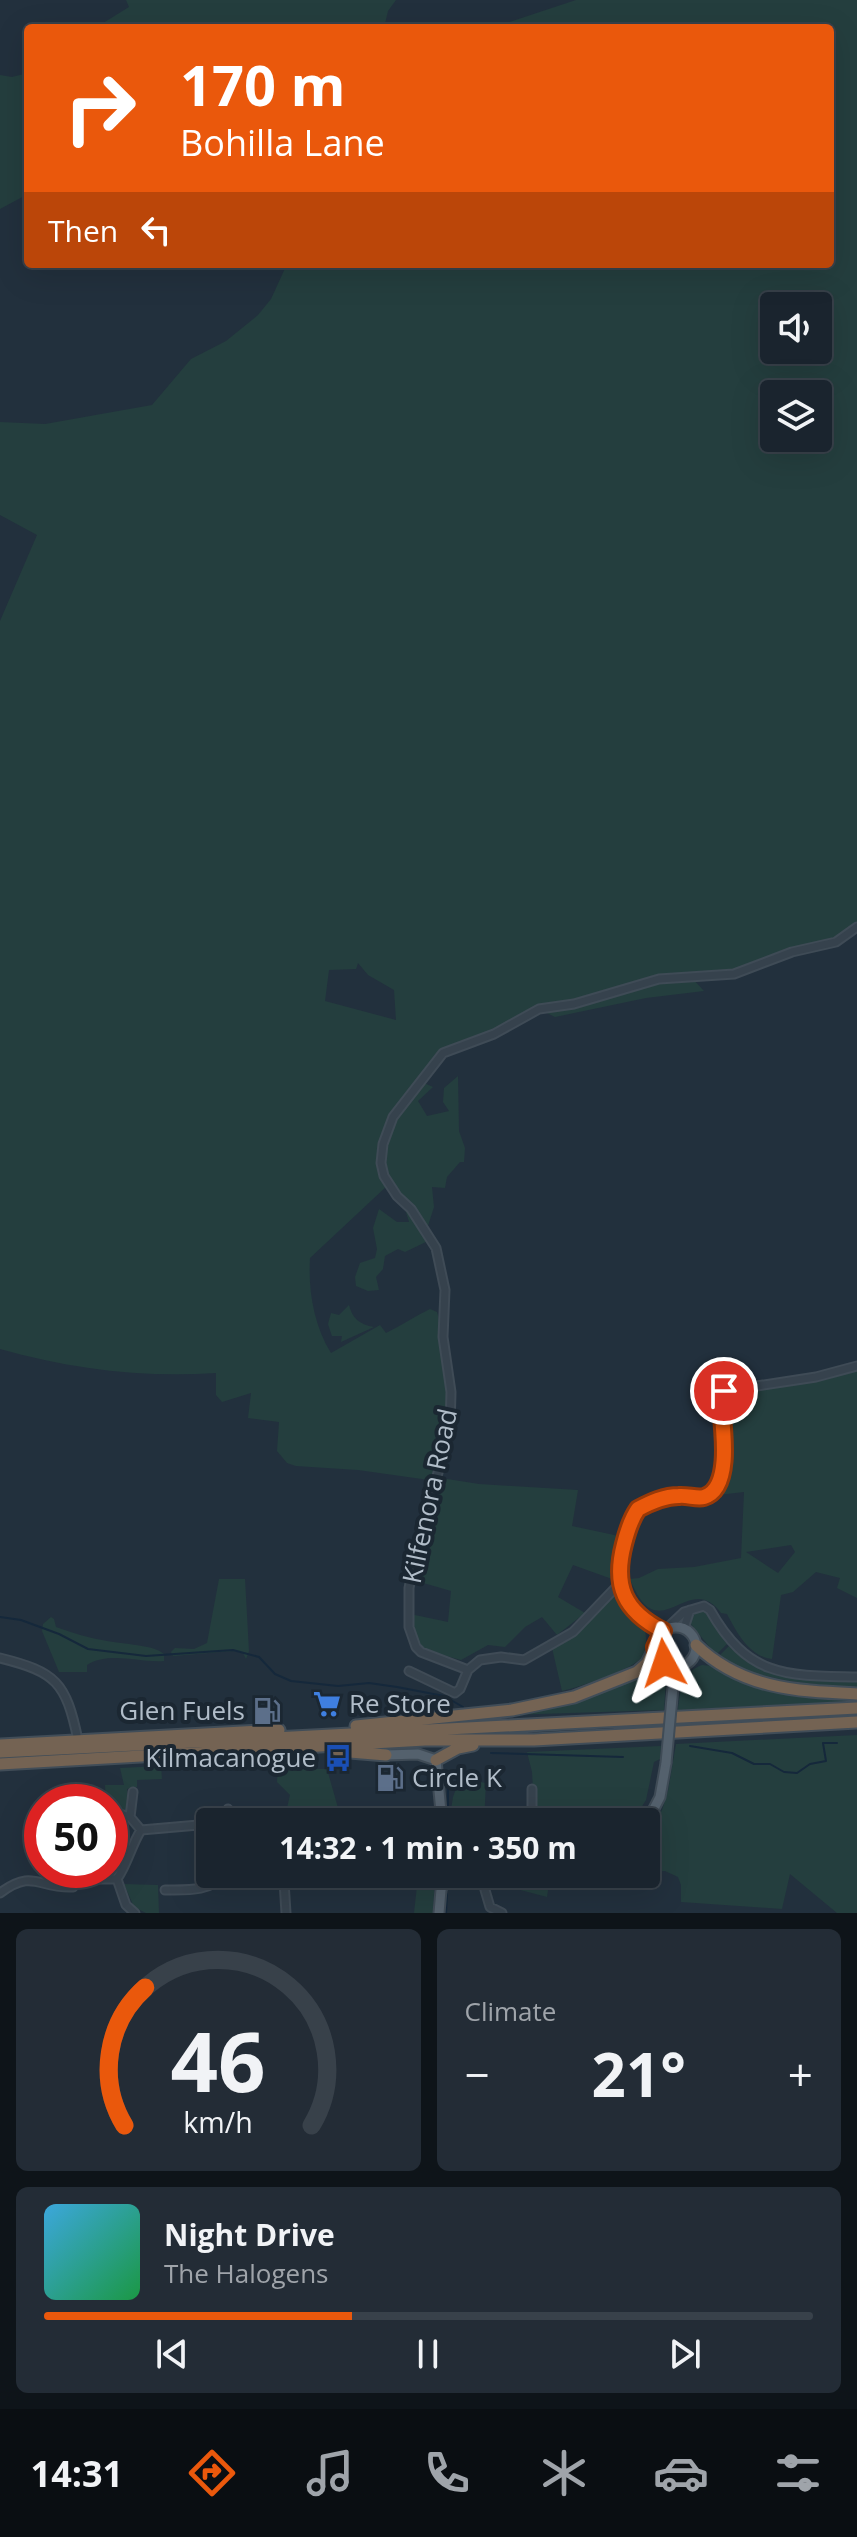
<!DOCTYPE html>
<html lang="en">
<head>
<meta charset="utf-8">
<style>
	body { margin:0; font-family:"Open Sans",sans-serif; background:#232c36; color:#f1f3f6; height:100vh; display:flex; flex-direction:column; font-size:30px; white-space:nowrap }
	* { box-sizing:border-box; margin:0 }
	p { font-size:26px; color:#9fa4aa }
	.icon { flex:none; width:44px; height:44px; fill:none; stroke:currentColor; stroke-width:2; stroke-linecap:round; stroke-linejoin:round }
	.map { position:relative; height:1913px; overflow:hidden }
	.side { display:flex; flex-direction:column; gap:16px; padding:16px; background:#0e1419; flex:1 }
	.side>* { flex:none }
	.banner { position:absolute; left:24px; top:24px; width:810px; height:244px; border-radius:8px; box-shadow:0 8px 32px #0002,0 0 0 2px #38414a; background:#ea580c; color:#fff; overflow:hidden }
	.tools { position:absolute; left:760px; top:292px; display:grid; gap:16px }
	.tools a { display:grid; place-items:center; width:72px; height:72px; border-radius:8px; background:#1a242e; box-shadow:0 8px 32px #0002,0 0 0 2px #38414a; font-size:40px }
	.speed { position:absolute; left:24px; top:1784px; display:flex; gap:16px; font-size:40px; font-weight:700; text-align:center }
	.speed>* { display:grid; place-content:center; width:104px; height:104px; border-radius:50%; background:#1a242e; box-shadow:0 8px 32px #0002,0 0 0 2px #38414a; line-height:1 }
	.speed .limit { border:12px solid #d22; background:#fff; color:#111 }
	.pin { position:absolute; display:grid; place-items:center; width:68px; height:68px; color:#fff; margin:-34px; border:4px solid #fff; border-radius:50%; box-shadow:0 2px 8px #0007 }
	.me { position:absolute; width:88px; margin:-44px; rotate:355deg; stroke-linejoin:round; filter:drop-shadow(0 0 6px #0008) }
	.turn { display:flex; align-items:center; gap:28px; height:168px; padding:0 24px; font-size:36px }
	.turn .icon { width:104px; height:104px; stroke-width:2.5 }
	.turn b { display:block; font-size:56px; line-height:68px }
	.then { display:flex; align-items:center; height:76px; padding:0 24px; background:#0003; gap:16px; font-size:30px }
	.big { font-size:60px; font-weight:700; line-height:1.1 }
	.side .card { flex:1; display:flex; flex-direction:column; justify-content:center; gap:12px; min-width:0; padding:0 28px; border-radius:12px; background:#232c36 }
	.side .dial { align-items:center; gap:0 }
	.dial svg { height:208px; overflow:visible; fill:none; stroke:#38414a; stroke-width:7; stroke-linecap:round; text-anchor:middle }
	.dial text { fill:#f1f3f6; stroke:none }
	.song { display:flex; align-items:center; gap:24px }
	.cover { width:96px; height:96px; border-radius:12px; background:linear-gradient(135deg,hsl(200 70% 55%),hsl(140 70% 35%)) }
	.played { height:8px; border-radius:4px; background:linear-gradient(90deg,#ea580c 40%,#38414a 40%) }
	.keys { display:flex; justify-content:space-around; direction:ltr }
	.heat { display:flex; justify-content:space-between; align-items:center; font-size:44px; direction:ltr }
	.side .tiles { flex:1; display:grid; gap:16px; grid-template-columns:1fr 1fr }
	.card:last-child { grid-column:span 2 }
	.trip { position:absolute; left:196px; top:1808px; width:464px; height:80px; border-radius:8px; background:#1a242e; box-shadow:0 8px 32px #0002,0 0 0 2px #38414a; font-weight:700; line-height:80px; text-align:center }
	.tab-bar { display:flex; height:128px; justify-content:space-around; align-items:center; background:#0a0e12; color:#9fa4aa }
	.tab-bar .icon { width:56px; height:56px }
	.tab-bar .current { color:#ea580c }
	.tab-bar b { font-size:36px; color:#f1f3f6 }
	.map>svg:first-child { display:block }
	.green { fill:#243e3e; fill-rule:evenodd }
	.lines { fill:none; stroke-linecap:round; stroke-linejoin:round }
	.stream { stroke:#15283b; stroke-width:2 }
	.minor-casing { stroke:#3f4b56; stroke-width:11 }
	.major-casing { stroke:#3f4b56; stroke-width:13 }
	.highway-casing { stroke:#414d58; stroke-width:15 }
	.minor { stroke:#36424d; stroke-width:7 }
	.major { stroke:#54616d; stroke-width:9 }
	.highway { stroke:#746353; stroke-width:11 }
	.major-bridge-casing { stroke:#3f4b56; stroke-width:13; stroke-linecap:butt }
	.major-bridge { stroke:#54616d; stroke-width:9 }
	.route-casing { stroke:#983908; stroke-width:20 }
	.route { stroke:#ea580c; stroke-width:14 }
	.labels { text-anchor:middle; stroke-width:8; stroke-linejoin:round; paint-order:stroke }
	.street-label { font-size:26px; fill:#b1bdc9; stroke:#1b2732 }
	.poi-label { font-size:26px; fill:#b1bdc9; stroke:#1b2732; text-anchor:start }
</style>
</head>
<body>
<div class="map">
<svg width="857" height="1913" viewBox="0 0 857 1913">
	<rect width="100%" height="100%" fill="#22303d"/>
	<!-- green -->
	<path class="green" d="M 126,0 L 396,0 L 388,11 L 384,28 L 95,28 L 129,7 Z
		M 576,0 L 857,0 L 857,927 L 840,939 L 804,949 L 748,971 L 691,977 L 704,991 L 646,998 L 555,1017 L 539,1009 L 494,1034 L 443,1053 L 393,1117 L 381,1163 L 388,1185 L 310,1258 C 308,1291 314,1325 331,1353 L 380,1325 L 386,1333 C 401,1326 415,1316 430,1309 L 437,1312 C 441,1324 440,1338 441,1350 C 447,1388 456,1448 429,1480 L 358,1470 L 296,1466 L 287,1463 L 277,1451 L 279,1422 L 248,1418 L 251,1393 L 222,1402 L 216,1395 L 216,1373 C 144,1378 70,1369 0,1349 L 0,621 L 37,535 L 0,515 L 0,422 L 45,424 L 152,405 L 191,359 L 226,341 L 258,315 L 271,299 L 287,264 L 830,264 L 830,28 L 491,28 ZM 774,306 L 818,306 L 818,350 L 774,350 ZM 774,394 L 818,394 L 818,438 L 774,438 ZM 358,963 L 368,975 L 394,990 L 396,1020 L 325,1001 L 329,970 L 356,969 Z
		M 28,73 L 28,194 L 0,209 L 0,75 L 12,77 Z
		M 458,1076 L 459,1131 L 465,1148 L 464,1162 L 460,1162 L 447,1177 L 445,1188 L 432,1187 L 434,1207 L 427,1229 C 415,1215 399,1201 391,1185 C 370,1144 400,1111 424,1083 L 433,1087 L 418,1101 L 427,1116 L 449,1111 L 443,1102 L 444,1088 Z
		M 379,1209 L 397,1222 L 409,1222 L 405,1209 L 428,1241 L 405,1252 L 398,1249 L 385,1256 L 383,1269 L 376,1277 L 379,1290 L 368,1291 L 356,1286 L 355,1277 L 360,1263 L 375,1258 L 377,1249 L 373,1228 Z
		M 349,1305 C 352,1318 360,1325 374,1327 L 341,1342 L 342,1336 L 332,1336 L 328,1324 L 331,1313 L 339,1315 Z
		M 857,1370 L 857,1598 L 837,1588 L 840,1578 L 816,1572 L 793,1592 L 781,1595 L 772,1659 C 749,1656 737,1633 727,1614 L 721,1613 C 688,1568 659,1653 630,1579 L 639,1578 L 658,1569 L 694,1567 L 741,1558 L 744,1492 L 718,1495 L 729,1459 L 728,1396 L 739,1391 L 825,1380 ZM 791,1545 L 795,1552 L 778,1573 L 746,1552 Z
		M 441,1478 L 479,1484 L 578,1490 L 572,1526 L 619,1536 L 612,1562 L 612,1579 L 573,1565 L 558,1597 L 585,1613 L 557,1635 L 542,1617 L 525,1627 L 505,1647 L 488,1645 L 461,1660 L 424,1650 L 415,1642 L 410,1614 L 448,1622 L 451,1591 L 413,1580 Z
		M 219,1579 L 245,1579 L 249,1651 L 246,1659 L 243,1653 L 233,1651 L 173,1656 L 171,1652 L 175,1648 L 194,1649 L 207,1643 Z
		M 615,1594 L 618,1595 L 625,1612 L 645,1631 C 647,1638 646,1649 643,1656 C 635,1669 579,1687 562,1691 L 552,1648 L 576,1635 Z
		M 696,1611 L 705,1612 L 727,1644 L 716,1655 L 690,1623 Z
		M 51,1617 L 54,1619 L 56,1627 C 72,1633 90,1638 107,1641 C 122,1644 155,1645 164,1654 L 164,1661 C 139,1663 110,1651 87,1665 L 87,1672 L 59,1672 L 42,1631 L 43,1624 Z
		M 729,1646 L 746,1661 L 762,1669 L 857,1680 L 857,1687 C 811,1685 758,1681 718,1657 Z
		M 702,1665 L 712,1666 L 733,1679 L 764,1687 L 857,1698 L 857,1701 L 678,1710 C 680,1691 682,1672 702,1665 Z
		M 651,1667 L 658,1668 L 666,1680 L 664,1710 L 504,1715 L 638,1675 Z
		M 857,1735 L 857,1913 L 837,1913 L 790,1874 L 782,1909 L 681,1902 L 681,1885 L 678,1877 L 665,1871 L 646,1872 L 646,1835 L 662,1810 L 668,1791 L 676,1744 Z
		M 661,1746 L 660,1759 L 654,1762 L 646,1800 L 632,1822 L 535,1822 L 532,1772 L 527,1752 Z
		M 161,1766 L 162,1779 L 137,1780 L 137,1787 L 127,1789 L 129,1807 L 127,1810 L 110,1808 L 110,1802 L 100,1802 L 106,1801 L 105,1785 L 124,1785 L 120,1768 Z
		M 278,1769 L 327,1769 L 342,1822 L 312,1818 L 284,1821 L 290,1795 L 277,1782 Z
		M 466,1773 L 477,1774 L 480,1782 L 486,1783 L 484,1822 L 449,1822 L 453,1797 L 461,1775 Z
		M 415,1874 L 435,1874 L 433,1913 L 414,1913 L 418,1877 Z
		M 584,1874 L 622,1874 L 574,1879 L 572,1888 L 549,1884 L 547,1897 L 509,1887 L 509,1879 L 573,1879 Z
		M 124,1884 L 158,1885 L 159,1913 L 146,1913 L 134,1907 Z"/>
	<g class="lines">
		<!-- stream -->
		<path class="stream" d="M 0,1617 L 21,1620 L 59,1634 L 88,1649 L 146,1656 L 233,1650 L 259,1657 L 275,1674 L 291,1681 L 338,1686 L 369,1683 L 397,1687 L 444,1696 L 463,1707
			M 690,1746 L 732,1753 L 754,1764 L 770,1764 L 784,1772 L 797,1773 L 810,1764 L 826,1761 L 823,1743 L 837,1743
			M 491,1753 L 623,1757
			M 448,1775 L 448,1822
			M 446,1913 L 447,1894"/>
		<!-- minor casing -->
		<g class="minor-casing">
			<path id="minor" d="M 667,1628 L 684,1612 L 704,1606 L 710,1610 C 748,1677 785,1676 857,1677
				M 684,1628 L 690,1610
				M 663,1631 C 624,1611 613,1586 624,1544 C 627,1532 631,1519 638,1509 C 659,1497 679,1495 703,1497 C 735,1478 722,1431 720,1398 L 724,1391 L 816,1377 L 857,1366
				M 0,1658 C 56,1672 66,1682 78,1740
				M 468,1670 L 421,1652 L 416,1647 L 409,1627 L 409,1588 L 415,1558 L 450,1428 L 451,1392 L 443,1337 L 445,1290 L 436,1248 L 411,1209 L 397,1196 L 384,1176 L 381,1163 L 383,1144 L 393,1117 L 443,1053 L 494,1034 L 539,1009 L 574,1004 L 659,979 L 734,974 L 792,952 L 836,942 L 857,927
				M 409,1671 L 455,1693 L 460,1689 L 468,1670 L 480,1660 L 501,1657 L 524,1660 L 573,1632 L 620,1583
				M 532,1789 L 532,1822
				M 110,1811 L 130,1817 L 141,1830
				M 130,1817 L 133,1792
				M 227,1822 L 228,1809
				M 484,1874 L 485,1890 L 490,1907 L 502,1913
				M 92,1879 L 117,1879
				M 284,1881 L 286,1913
				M 165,1890 C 187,1890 210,1892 225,1874
				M 0,1893 C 34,1868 38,1889 73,1887
				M 135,1913 L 126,1905 L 117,1879 C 128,1863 131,1846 141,1830 L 210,1824"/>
		</g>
		<!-- major casing -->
		<g class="major-casing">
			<path id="major" d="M656 1647a20 20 0 1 1 40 0a20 20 0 1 1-40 0Z
				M 386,1755 L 418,1754 L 436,1760 L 442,1822
				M 646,1824 L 660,1797 L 666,1763
				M 439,1913 L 441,1890 L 447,1874"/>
		</g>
		<!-- highway casing -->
		<g class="highway-casing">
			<path id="highway" d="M 696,1645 C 742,1689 796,1691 857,1694
				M 356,1726 L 512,1710 L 574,1697 L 637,1672 L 647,1663 L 655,1647
				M 0,1745 L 279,1730
				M 338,1751 L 386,1755
				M 0,1752 L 857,1708
				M 436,1760 L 458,1748 L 473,1745
				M 0,1764 L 425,1740 L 534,1740 L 857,1722"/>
		</g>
		<!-- minor -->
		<use href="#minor" class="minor"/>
		<!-- major -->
		<use href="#major" class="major"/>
		<!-- highway -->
		<use href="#highway" class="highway"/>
		<!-- major-bridge casing -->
		<g class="major-bridge-casing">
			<path id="major-bridge" d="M 666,1763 L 673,1687"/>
		</g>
		<!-- major-bridge -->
		<use href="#major-bridge" class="major-bridge"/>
	</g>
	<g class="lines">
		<!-- route casing -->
		<g class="route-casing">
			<path id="route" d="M 664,1663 L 657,1656 L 655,1647 L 663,1631 C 624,1611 613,1586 624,1544 C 627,1532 631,1519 638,1509 C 651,1502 664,1496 679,1496 C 687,1495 697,1499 704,1497 C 734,1488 722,1422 720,1398 L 724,1391"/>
		</g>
		<!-- route -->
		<use href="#route" class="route"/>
	</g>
	<!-- icons -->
	<defs>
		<g id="supermarket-bare" transform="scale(2.16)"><path d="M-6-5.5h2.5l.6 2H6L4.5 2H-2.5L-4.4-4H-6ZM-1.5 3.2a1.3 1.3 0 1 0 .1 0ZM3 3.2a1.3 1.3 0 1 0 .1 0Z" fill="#3f7fe0" stroke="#1b2732" stroke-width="2.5" paint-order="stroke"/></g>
		<g id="fuel-bare" transform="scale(2.16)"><path d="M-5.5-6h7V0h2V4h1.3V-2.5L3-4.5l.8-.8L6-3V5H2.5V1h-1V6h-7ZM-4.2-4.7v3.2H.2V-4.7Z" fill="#5c6f8a" stroke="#1b2732" stroke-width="2.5" paint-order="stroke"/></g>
		<g id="bus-bare" transform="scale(2.16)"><path d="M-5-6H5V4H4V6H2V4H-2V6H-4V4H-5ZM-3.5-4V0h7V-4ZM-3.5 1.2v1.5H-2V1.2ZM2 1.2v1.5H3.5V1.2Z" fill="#1a4fb4" stroke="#1b2732" stroke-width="2.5" paint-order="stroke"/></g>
	</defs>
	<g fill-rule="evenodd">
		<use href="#supermarket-bare" x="327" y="1704"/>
		<use href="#fuel-bare" x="267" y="1711"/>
		<use href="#bus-bare" x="338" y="1758"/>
		<use href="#fuel-bare" x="390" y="1778"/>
	</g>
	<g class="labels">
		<!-- street labels -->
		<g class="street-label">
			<text transform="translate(430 1496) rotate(-78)" y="9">Kilfenora Road</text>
		</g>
		<!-- poi labels -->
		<g class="poi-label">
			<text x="349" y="1713">Re Store</text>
			<text x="245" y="1720" text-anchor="end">Glen Fuels</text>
			<text x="316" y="1767" text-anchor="end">Kilmacanogue</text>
			<text x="412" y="1787">Circle K</text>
		</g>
	</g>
</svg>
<div class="tools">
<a><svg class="icon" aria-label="sound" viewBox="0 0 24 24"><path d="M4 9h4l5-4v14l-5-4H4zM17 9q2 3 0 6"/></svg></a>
<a><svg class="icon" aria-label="layers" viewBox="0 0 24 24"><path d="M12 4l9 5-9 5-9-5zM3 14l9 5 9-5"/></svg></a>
</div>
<div class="speed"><div class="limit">50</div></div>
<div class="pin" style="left:724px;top:1391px;background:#d93025"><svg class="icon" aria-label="arrive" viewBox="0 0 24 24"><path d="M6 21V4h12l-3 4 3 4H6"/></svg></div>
<svg class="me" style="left:664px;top:1663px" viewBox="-20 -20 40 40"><path d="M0-17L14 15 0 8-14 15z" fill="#ea580c" stroke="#fff" stroke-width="4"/></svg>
<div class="trip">14:32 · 1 min · 350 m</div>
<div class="banner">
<div class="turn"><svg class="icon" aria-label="right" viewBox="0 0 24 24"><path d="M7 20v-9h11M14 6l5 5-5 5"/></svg><div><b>170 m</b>Bohilla Lane</div></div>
<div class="then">Then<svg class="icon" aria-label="left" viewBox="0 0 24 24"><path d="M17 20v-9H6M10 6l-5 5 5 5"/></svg></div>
</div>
</div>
<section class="side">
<div class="tiles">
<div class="card dial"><svg viewBox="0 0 100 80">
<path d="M14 69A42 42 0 1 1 86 69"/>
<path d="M14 69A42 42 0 0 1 22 16" stroke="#ea580c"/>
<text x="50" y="56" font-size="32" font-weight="700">46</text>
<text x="50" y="72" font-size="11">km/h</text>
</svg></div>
<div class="card"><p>Climate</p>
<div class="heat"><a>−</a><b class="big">21°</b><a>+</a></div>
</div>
<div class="card">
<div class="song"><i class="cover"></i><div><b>Night Drive</b><p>The Halogens</p></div></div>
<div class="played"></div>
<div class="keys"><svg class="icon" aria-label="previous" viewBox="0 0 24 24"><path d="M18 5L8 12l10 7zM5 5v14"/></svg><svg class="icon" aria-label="pause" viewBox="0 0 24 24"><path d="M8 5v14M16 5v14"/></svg><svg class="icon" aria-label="next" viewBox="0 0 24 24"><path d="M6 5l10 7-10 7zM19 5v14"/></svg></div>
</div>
</div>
</section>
<nav class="tab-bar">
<b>14:31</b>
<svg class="icon current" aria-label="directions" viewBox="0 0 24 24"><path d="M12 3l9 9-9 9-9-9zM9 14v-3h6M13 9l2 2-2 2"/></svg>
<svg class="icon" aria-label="music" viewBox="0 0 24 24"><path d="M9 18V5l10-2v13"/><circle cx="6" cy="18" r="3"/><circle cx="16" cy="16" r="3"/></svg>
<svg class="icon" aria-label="phone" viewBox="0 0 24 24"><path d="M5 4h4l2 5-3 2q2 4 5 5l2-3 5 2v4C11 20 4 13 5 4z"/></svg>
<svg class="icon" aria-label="climate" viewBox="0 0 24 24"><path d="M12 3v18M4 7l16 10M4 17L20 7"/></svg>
<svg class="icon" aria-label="car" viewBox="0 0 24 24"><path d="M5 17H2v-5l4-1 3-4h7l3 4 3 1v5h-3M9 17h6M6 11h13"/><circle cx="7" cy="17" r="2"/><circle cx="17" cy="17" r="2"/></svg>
<svg class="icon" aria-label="filters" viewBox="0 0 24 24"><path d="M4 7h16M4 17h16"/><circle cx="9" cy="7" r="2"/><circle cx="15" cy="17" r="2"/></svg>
</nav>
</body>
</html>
